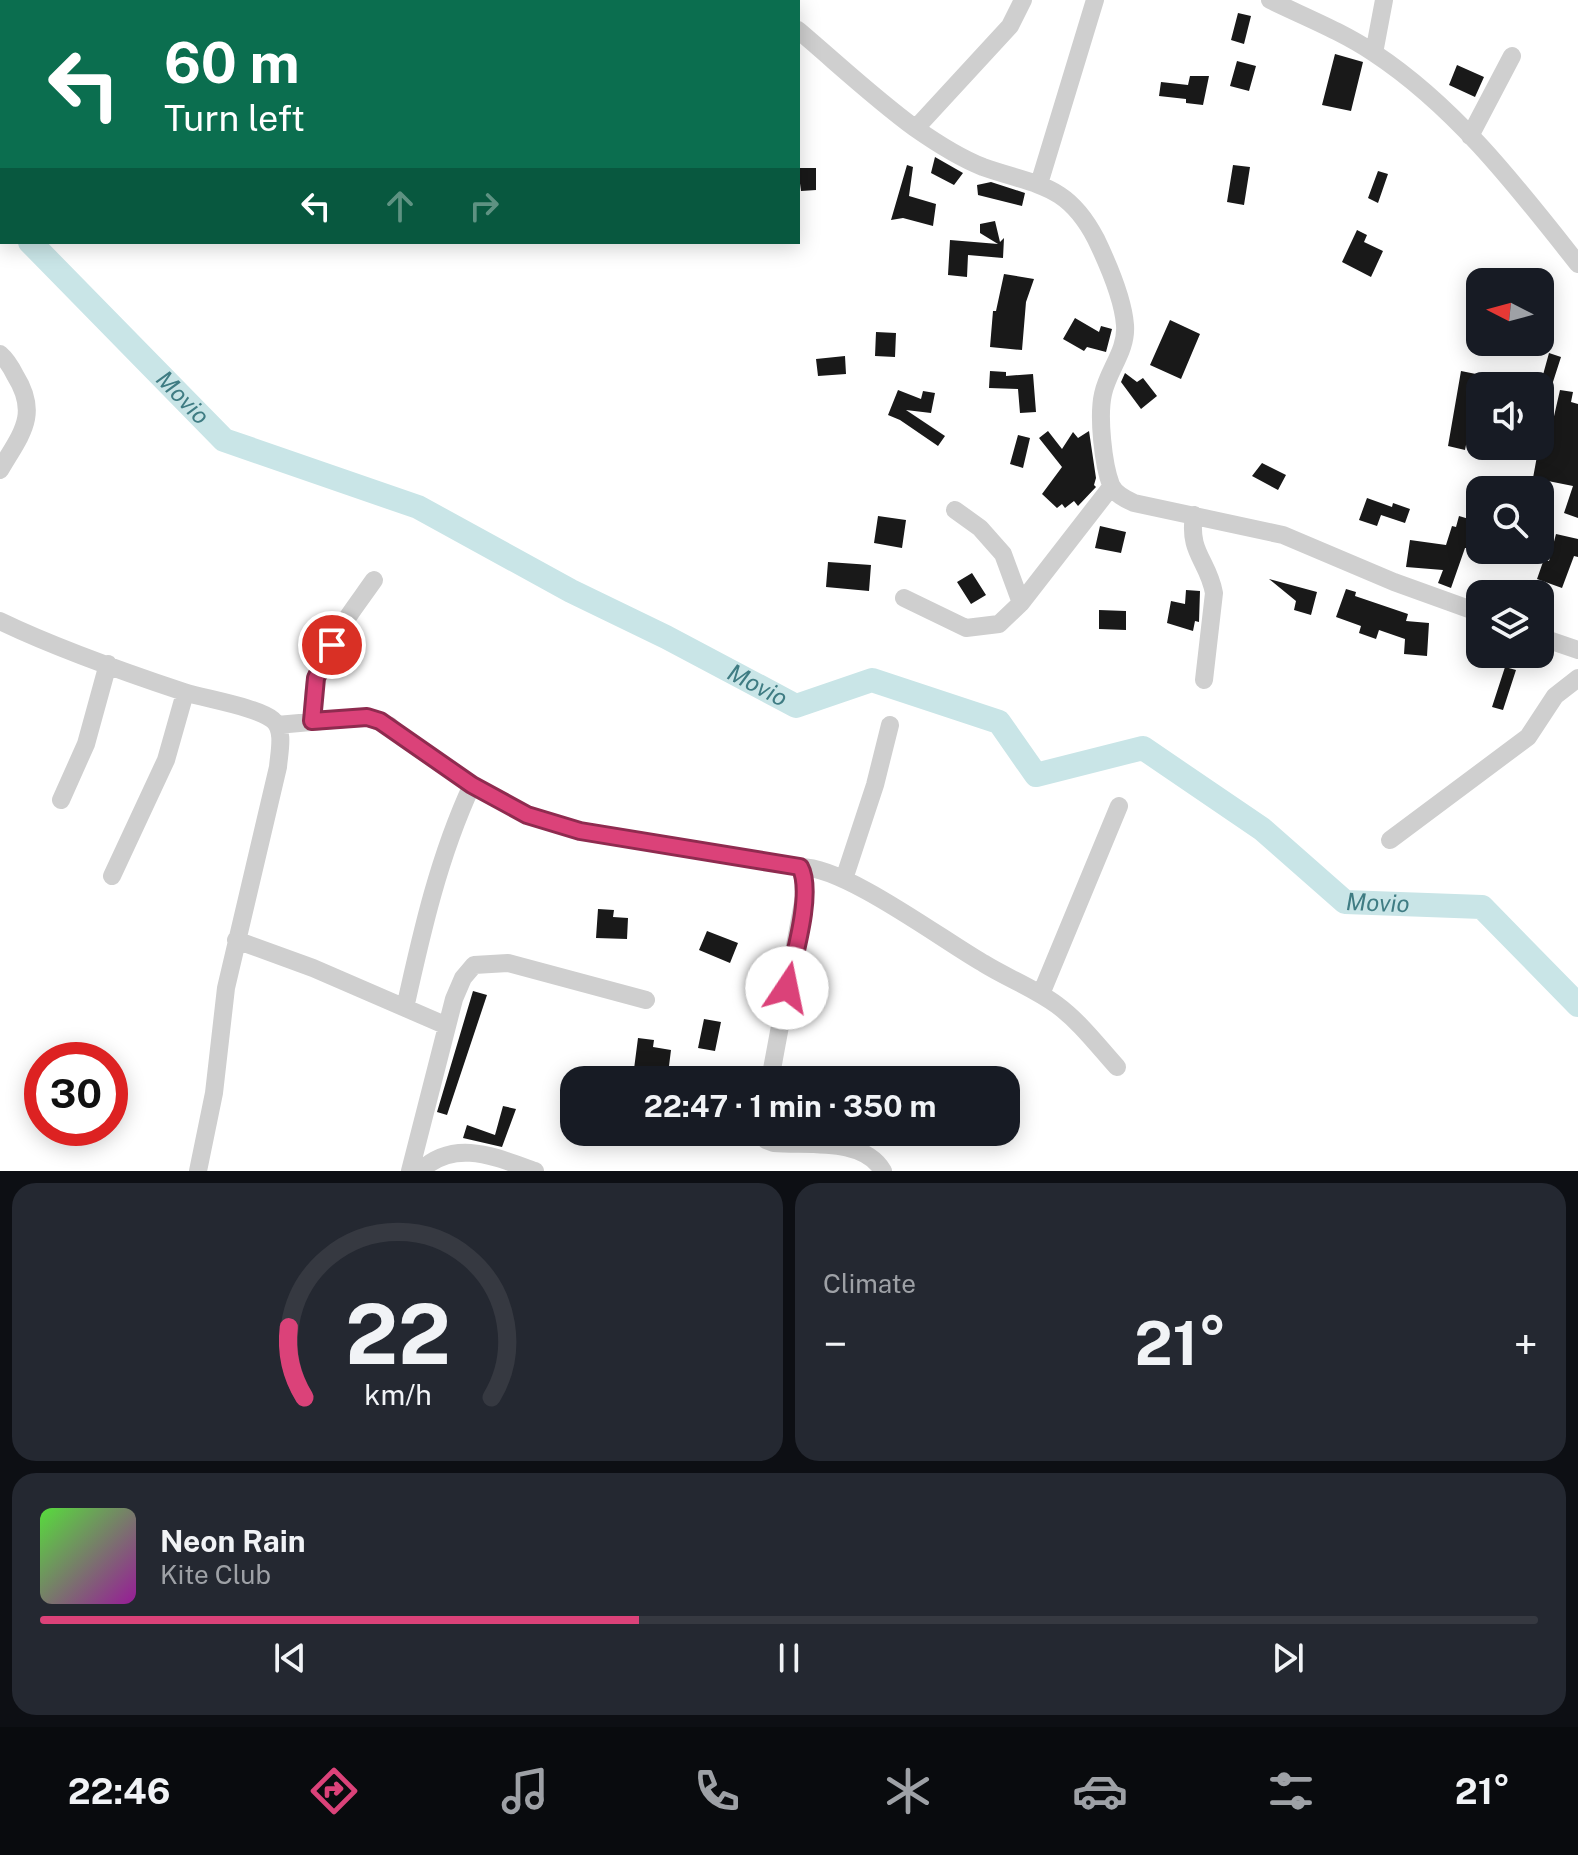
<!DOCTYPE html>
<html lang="en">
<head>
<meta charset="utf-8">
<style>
	body { margin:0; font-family:"Public Sans",sans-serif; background:#242831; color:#f1f3f6; height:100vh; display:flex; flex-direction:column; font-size:30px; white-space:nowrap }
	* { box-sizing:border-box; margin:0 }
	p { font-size:26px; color:#9ea1a6 }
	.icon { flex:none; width:44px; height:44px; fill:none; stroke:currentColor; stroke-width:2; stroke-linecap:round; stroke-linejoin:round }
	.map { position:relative; height:1171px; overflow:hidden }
	.details { display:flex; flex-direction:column; gap:12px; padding:12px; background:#0d0f14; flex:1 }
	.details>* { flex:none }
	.banner { position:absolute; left:0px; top:0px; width:800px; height:244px; box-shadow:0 4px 20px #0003; background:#0b6e4f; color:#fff; overflow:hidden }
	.needle { width:52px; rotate:276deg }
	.buttons { position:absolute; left:1466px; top:268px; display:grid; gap:16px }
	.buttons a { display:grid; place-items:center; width:88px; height:88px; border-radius:16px; background:#171b24; box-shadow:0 4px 20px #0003; font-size:40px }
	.speed { position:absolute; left:24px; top:1042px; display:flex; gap:16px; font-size:40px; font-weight:700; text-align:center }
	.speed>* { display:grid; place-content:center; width:104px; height:104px; border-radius:50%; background:#171b24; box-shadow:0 4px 20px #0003; line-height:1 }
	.speed .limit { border:12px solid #d22; background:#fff; color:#111 }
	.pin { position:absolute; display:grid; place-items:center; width:68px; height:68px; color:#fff; margin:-34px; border:4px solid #fff; border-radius:50%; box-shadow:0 2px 8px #0007 }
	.me { position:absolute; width:88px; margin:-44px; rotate:11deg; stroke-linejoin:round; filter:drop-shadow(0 0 6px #0008) }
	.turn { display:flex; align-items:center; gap:28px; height:168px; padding:0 32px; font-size:36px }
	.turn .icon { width:104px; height:104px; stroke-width:2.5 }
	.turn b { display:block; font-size:56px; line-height:68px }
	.lanes { display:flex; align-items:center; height:76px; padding:0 32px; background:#0003; justify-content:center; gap:40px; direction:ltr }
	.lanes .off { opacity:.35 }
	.big { font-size:60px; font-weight:700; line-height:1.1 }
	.details .tile { flex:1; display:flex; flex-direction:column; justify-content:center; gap:12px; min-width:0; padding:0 28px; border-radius:24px; background:#242831 }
	.details .dial { align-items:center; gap:0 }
	.dial svg { height:208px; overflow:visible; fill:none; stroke:#363941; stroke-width:7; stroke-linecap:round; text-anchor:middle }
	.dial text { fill:#f1f3f6; stroke:none }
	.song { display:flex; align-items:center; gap:24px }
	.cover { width:96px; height:96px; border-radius:12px; background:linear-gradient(135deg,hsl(110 70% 55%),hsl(300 70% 35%)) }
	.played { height:8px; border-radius:4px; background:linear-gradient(90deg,#db4279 40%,#363941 40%) }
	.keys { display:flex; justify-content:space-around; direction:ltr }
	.heat { display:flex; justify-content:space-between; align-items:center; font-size:44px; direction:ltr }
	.details .tiles { flex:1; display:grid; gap:12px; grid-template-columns:1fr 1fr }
	.tile:last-child { grid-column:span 2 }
	.trip { position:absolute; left:560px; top:1066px; width:460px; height:80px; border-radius:24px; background:#171b24; box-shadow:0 4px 20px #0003; font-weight:700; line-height:80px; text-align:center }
	.dock { display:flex; height:128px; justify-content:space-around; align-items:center; background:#090b0e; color:#9ea1a6 }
	.dock .icon { width:56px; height:56px }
	.dock .on { color:#db4279 }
	.dock b { font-size:36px; color:#f1f3f6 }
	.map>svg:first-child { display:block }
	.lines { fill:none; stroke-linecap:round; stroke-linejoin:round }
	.river { stroke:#c9e5e7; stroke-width:24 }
	.building { fill:#191919 }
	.minor { stroke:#cfcfcf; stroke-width:18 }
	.route-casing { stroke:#8e2b4f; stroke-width:20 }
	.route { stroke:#db4279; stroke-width:14 }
	.labels { text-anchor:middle; stroke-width:8; stroke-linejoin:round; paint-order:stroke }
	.water-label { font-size:24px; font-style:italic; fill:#3f7c83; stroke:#fff }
</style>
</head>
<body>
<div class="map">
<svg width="1578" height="1171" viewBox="0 0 1578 1171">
	<rect width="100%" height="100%" fill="#fff"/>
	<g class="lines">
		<!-- river -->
		<g class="river">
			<path d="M 0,220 L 2,221"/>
			<path id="s1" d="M 30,242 L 224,440 L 418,507 L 571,591 L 666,637 L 796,706 L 872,680 L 999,722 L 1036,775 L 1143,748 L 1262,829 L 1345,902 L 1482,907 L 1578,1005"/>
		</g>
	</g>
	<!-- building -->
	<path class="building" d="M 1238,13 L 1251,16 L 1244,44 L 1231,40 Z
		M 1335,54 L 1363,62 L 1351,111 L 1322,105 Z
		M 1237,61 L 1256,66 L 1249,91 L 1230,86 Z
		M 1457,65 L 1484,77 L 1475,97 L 1449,85 Z
		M 1190,76 L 1209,76 L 1203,105 L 1186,103 L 1186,99 L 1159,96 L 1161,82 L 1188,85 Z
		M 935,157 L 963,173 L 954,185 L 931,173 Z
		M 907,165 L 913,167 L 909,196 L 936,204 L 933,226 L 903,218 L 891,220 Z
		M 1233,165 L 1250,167 L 1244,205 L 1227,202 Z
		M 798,168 L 816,168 L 816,190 L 801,191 Z
		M 1378,171 L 1388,174 L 1378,203 L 1368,198 Z
		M 991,182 L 1025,193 L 1022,206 L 978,195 L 977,185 Z
		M 995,221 L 1000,242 L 1004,238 L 1003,258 L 968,255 L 967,277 L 948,275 L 950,240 L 998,244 L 980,233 L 980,224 Z
		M 1357,230 L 1367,235 L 1364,242 L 1383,251 L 1371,277 L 1342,262 Z
		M 1004,274 L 1034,279 L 1026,302 L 1022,350 L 990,347 L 993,311 L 996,311 Z
		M 1075,318 L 1099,332 L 1101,326 L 1112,329 L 1106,352 L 1087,347 L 1084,351 L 1063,339 Z
		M 1170,320 L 1200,334 L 1181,379 L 1150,365 Z
		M 876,332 L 896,333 L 895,357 L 875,356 Z
		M 1549,353 L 1561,357 L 1552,385 L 1541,382 Z
		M 845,356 L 846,374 L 818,376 L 816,359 Z
		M 990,371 L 1006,372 L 1006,376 L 1033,374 L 1036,412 L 1020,413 L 1018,389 L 989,388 Z
		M 1461,371 L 1496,378 L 1497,375 L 1528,380 L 1527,386 L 1480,386 L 1474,430 L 1469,430 L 1465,450 L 1448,446 Z
		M 1125,373 L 1137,382 L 1143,378 L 1157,396 L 1141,409 L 1121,382 Z
		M 898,390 L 921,399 L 923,391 L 935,393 L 931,413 L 906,410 L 945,436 L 938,446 L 900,420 L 888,415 Z
		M 1560,390 L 1573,392 L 1571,402 L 1578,404 L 1578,518 L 1564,513 L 1573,486 L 1533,478 L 1537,456 L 1542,456 L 1548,424 L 1552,425 Z
		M 1048,431 L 1062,449 L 1073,432 L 1078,438 L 1089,431 L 1096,478 L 1094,485 L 1096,487 L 1078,506 L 1074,501 L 1065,508 L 1062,504 L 1057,508 L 1042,494 L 1062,467 L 1039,438 Z
		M 1018,435 L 1030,438 L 1023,468 L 1010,464 Z
		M 1262,463 L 1286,475 L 1278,490 L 1252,476 Z
		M 1476,493 L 1480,494 L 1478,548 L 1465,548 L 1451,588 L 1438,583 L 1443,570 L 1406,567 L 1410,540 L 1446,545 L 1452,526 L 1456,527 L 1459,516 L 1469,519 Z
		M 1367,498 L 1392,507 L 1393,503 L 1410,509 L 1405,523 L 1381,515 L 1377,526 L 1359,520 Z
		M 878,516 L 906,520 L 902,548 L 874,543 Z
		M 1100,526 L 1126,532 L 1121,553 L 1095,548 Z
		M 1556,534 L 1578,539 L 1578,557 L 1574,556 L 1562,588 L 1537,579 L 1544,559 L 1549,561 Z
		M 828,562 L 871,565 L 869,591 L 826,587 Z
		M 972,573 L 986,595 L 971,604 L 957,582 Z
		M 1269,579 L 1317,592 L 1311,615 L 1294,610 L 1296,601 Z
		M 1346,589 L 1356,592 L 1355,596 L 1408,614 L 1406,621 L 1429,623 L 1427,656 L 1404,654 L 1405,639 L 1379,630 L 1376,639 L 1359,633 L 1361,626 L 1336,617 Z
		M 1186,590 L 1200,591 L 1199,622 L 1195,621 L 1193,631 L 1167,623 L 1171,601 L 1185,604 Z
		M 1099,610 L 1126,611 L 1126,630 L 1099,629 Z
		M 1505,667 L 1516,670 L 1503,710 L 1492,707 Z
		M 598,909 L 614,910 L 613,917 L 628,918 L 627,939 L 596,938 Z
		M 707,931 L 738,943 L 730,963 L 699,950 Z
		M 473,991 L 487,995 L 447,1115 L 437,1112 Z
		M 704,1019 L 721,1022 L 715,1051 L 698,1048 Z
		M 638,1038 L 654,1040 L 653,1047 L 671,1050 L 669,1066 L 663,1066 L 663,1069 L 646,1066 L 646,1070 L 634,1069 Z
		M 503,1106 L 516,1109 L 502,1147 L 463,1138 L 467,1125 L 495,1135 Z"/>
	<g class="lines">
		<!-- minor -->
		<path class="minor" d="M 761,0 L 764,2
			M 1270,0 C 1305,17 1341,31 1374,53 C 1456,107 1518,188 1578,264
			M 798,30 C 837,63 874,98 915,128 C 935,142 960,158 983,167 C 1037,186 1067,183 1096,239 C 1108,264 1123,298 1125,325 C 1127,351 1108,370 1103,394 C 1098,416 1103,464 1111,485 C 1115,494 1125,499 1134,503 L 1283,535 L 1394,582 L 1480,613
			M 1374,53 L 1384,0
			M 0,84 L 2,86
			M 916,128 L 1010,26 L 1023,0
			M 1470,136 L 1512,56
			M 1039,184 L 1095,0
			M 0,354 C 7,360 11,367 15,375 C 40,415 21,434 0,470
			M 955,510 L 980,528 L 1003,554 L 1021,603
			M 1194,515 C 1188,553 1208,560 1214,593 L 1204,680
			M 904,598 L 966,628 L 999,624 L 1021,603 L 1111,487
			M 0,621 C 58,649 124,672 184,692 C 206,699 257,707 273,720 C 285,730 279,753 278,767 L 226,988 L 214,1093 L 198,1171
			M 1540,637 L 1578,650
			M 312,721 C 313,707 312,691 316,677 C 327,642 353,610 374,580
			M 277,725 L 367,717 L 390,726 L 403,738 L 472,785 L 527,815 L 580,831 L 800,867 L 803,873 L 804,897 L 770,1080
			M 61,800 L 86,744 L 108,664
			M 1390,840 L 1528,737 L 1555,696 L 1578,678
			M 800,867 C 844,866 941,939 983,963 C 1007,978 1034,988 1057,1005 C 1080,1022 1098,1046 1117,1067
			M 112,876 L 166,760 L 185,693
			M 844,879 L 875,785 L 890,725
			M 236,940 L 313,968 L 447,1026
			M 1041,994 L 1119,806
			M 405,1008 C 422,931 439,856 472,785
			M 762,1132 L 766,1140 L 774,1143 C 807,1146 863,1137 883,1171
			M 410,1171 L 454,999 L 463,978 L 474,965 L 508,963 L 646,1000
			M 420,1171 C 455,1138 495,1157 535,1171"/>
	</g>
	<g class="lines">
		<!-- route casing -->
		<g class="route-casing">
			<path id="route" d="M 332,645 L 316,678 L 312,721 L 367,717 L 380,721 L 472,785 L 527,815 L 580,831 L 800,867 C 814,892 793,960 787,988"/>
		</g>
		<!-- route -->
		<use href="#route" class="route"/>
	</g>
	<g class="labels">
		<!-- water labels -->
		<g class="water-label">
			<text dy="8" stroke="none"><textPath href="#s1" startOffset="218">Movio</textPath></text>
			<text dy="8" stroke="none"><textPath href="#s1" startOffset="866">Movio</textPath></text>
			<text dy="8" stroke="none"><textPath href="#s1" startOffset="1586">Movio</textPath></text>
		</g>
	</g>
</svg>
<div class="buttons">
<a><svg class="needle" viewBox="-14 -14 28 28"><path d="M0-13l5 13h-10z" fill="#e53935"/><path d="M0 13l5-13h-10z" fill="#9ea1a6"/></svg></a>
<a><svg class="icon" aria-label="sound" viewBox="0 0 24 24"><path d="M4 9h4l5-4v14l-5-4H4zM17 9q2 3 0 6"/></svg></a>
<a><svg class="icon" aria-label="search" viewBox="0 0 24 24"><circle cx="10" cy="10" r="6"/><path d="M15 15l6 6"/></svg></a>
<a><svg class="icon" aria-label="layers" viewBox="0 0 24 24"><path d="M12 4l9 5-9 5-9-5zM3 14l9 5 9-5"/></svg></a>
</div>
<div class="speed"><div class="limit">30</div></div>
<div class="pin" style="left:332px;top:645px;background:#d93025"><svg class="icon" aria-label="arrive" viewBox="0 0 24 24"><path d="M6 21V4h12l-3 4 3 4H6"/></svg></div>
<svg class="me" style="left:787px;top:988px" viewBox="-20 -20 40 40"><circle r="19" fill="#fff"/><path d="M0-13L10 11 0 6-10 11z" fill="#db4279"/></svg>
<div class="trip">22:47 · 1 min · 350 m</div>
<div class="banner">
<div class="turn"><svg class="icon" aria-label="left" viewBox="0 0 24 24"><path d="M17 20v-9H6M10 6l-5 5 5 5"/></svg><div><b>60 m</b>Turn left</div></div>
<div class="lanes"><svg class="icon" aria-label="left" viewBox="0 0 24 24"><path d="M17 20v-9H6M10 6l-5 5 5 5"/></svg><svg class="icon off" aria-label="ahead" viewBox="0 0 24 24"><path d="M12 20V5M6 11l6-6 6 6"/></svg><svg class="icon off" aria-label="right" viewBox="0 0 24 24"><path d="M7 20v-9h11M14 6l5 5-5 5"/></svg></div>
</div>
</div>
<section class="details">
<div class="tiles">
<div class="tile dial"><svg viewBox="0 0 100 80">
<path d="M14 69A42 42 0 1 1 86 69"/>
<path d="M14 69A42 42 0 0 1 8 42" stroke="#db4279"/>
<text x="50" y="56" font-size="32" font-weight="700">22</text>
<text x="50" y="72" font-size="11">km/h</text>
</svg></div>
<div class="tile"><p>Climate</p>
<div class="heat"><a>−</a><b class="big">21°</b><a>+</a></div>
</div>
<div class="tile">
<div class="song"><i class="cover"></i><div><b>Neon Rain</b><p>Kite Club</p></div></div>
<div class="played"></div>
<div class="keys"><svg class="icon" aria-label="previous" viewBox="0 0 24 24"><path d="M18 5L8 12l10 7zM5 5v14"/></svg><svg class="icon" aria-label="pause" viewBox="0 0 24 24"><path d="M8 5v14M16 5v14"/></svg><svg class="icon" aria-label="next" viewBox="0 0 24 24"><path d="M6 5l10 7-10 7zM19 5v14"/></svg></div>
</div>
</div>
</section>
<nav class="dock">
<b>22:46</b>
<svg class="icon on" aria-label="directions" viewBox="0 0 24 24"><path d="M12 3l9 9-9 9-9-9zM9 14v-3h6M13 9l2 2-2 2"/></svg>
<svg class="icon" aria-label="music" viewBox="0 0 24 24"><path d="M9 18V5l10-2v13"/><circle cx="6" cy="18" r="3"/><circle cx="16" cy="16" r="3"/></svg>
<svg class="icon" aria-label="phone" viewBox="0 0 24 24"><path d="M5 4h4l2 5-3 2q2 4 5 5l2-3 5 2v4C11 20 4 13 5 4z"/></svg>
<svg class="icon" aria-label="climate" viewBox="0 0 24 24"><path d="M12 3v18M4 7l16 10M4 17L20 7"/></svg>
<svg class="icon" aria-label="car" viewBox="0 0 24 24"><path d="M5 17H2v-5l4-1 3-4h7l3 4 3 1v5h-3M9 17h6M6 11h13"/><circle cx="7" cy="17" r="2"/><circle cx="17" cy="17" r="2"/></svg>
<svg class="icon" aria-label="filters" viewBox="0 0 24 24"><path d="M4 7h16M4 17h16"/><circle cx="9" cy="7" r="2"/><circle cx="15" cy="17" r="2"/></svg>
<b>21°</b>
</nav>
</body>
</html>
